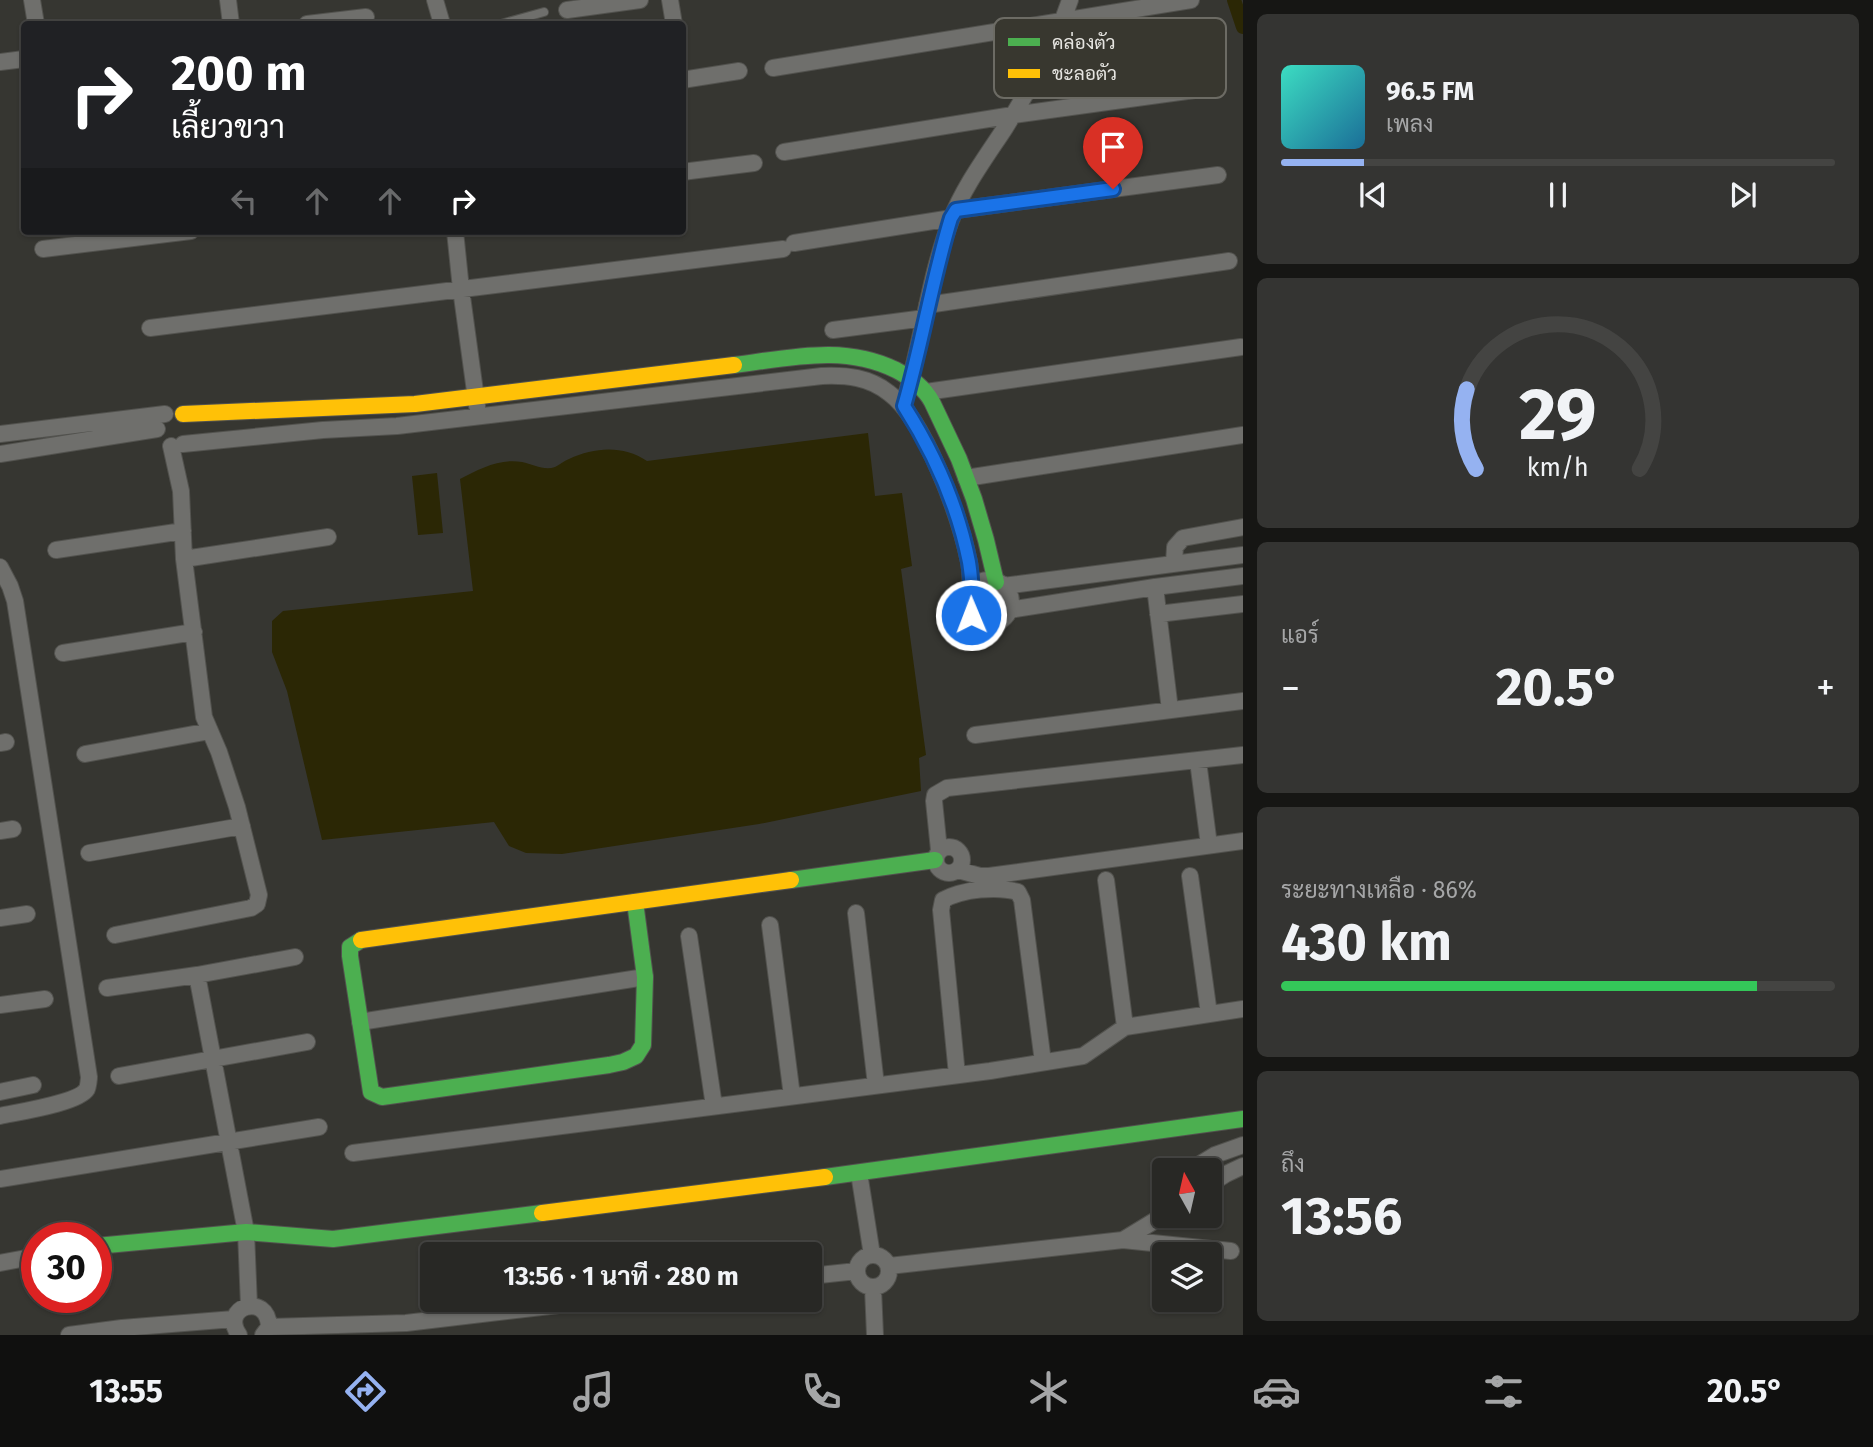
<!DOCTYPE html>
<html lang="th">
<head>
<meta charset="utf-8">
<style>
	body { margin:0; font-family:"Fira Sans",Sarabun,sans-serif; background:#343432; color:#f1f3f6; height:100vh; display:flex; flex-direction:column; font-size:26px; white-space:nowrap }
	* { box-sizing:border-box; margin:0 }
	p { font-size:23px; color:#a5a6a7 }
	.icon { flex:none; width:38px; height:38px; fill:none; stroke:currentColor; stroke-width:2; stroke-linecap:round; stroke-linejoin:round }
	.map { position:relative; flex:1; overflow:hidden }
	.drawer { display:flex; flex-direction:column; gap:14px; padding:14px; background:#161614; width:630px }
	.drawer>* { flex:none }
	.banner { position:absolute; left:21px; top:21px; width:665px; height:214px; border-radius:7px; box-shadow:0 2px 5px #0004,0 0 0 2px #444442; background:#202124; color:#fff; overflow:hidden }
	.needle { width:46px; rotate:352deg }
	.fabs { position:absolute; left:1152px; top:1158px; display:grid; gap:14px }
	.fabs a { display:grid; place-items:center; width:70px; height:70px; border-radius:7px; background:#282825; box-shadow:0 2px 5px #0004,0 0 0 2px #444442; font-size:35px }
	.speed { position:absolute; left:21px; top:1222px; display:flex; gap:14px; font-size:35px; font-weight:700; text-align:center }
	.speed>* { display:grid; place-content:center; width:91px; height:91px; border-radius:50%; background:#282825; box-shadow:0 2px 5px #0004,0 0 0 2px #444442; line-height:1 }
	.speed .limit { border:10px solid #d22; background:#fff; color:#111 }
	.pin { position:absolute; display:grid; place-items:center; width:60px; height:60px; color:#fff; margin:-72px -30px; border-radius:50% 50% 50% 0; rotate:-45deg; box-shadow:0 0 7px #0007 }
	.pin .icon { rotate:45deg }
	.me { position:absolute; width:77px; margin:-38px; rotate:359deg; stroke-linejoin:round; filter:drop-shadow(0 0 5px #0008) }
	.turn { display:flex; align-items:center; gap:24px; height:147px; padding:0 35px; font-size:32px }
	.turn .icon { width:91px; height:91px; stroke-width:2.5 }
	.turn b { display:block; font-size:49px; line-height:60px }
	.lanes { display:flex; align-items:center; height:66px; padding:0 35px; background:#0003; justify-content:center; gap:35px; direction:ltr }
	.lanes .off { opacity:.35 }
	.big { font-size:52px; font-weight:700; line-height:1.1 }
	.drawer .card { flex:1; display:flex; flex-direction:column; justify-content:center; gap:10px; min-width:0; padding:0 24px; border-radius:10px; background:#343432 }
	.drawer .dial { align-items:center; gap:0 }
	.dial svg { height:182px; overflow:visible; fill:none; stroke:#444442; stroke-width:7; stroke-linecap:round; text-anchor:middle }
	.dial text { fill:#f1f3f6; stroke:none }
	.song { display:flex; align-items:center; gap:21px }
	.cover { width:84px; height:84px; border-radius:10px; background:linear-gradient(135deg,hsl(170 70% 55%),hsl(200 70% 35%)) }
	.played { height:7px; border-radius:4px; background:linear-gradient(90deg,#95b2f1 15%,#444442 15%) }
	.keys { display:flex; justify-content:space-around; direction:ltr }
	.heat { display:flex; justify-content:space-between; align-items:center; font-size:38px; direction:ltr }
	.charge { height:10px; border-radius:5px; background:linear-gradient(90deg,#34c759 86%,#444442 0) }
	.trip { position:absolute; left:420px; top:1242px; width:402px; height:70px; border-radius:7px; background:#282825; box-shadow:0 2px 5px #0004,0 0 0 2px #444442; font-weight:700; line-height:70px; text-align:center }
	.tab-bar { display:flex; height:112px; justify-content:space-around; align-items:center; background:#10100f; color:#a5a6a7 }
	.tab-bar .icon { width:49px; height:49px }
	.tab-bar .on { color:#95b2f1 }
	.tab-bar b { font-size:32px; color:#f1f3f6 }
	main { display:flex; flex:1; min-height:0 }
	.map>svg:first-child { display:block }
	.water { fill:#2b2705 }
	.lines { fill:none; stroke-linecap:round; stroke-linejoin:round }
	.canal { stroke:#2b2705; stroke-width:14 }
	.lane-casing { stroke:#52524e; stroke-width:10 }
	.street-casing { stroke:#52524e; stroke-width:18 }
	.fast-casing { stroke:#52524e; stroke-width:18 }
	.slow-casing { stroke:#52524e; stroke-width:18 }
	.lane { stroke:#6f6f6c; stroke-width:8 }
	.street { stroke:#6f6f6c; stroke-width:16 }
	.fast { stroke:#4caf50; stroke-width:16 }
	.slow { stroke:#ffc107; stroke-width:16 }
	.route-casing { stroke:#114b97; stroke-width:18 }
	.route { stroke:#1a73e8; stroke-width:12 }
	.key { fill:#38372f; stroke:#6c6b64; stroke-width:2 }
	.key-label { font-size:19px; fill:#e6e5e1 }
</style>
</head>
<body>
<main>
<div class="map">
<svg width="1243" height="1335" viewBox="0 0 1243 1335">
	<rect width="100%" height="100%" fill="#363631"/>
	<!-- water -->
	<path class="water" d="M 868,433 L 875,496 L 902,493 L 912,566 L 901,569 L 926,755 L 919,758 L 921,791 L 759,824 L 562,854 L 526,853 L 509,846 L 494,822 L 322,840 L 287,691 L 272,652 L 272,621 L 283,611 L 473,591 L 460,479 C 479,469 500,458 522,462 C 533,464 544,471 555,467 C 559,465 564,461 569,459 C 595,447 623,445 647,461 Z
		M 437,473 L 443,533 L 418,535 L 412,476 Z"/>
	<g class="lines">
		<!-- canal -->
		<path class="canal" d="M 1234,0 L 1243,27"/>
		<!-- lane casing -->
		<g class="lane-casing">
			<path id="lane" d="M 501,24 L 544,12"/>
		</g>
		<!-- street casing -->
		<g class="street-casing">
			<path id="street" d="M 32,0 L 36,24
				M 228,0 L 231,24
				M 435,0 L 442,24
				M 670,0 L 674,24
				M 567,10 L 640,0
				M 307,24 L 366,17
				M 0,62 L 24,59
				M 773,68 L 1191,0
				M 682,80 L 739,71
				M 784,152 L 1013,115 L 1209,88
				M 682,172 L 754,163
				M 956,210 L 1218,175
				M 455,231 L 461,289 L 477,406
				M 794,243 L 952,218
				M 43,249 L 191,231
				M 927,305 L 1229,261
				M 150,328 L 783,249
				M 833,330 L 925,318
				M 926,392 L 1241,347
				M 903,406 C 922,345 928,280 951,220 C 963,188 986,157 1005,128 C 1030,88 1055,45 1070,0
				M 0,434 L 165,414
				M 183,444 L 323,430 L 397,426 L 822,376 C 847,375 869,377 889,393 C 925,419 960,518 969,562 C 971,571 970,581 971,590
				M 0,454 L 157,429
				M 966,478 L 1243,435
				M 56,550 L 183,531
				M 184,559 L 328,537
				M 1174,563 L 1175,547 L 1183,538 L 1243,527
				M 0,567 L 10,586 L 15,601 L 89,1077 C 89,1079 88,1087 87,1089 C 79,1103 18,1112 0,1116
				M967 602a22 22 0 1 1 44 0a22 22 0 1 1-44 0Z
				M 1003,586 L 1243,555
				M 1155,587 L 1170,710
				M 1009,610 L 1155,587 L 1243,576
				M 1158,614 L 1243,604
				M 63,653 L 194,632
				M 975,735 L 1243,701
				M 0,743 L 6,742
				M 85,754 L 210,731
				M 1198,761 L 1209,845
				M 0,831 L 13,829
				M936 860a13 13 0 1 1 26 0a13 13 0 1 1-26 0Z
				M 939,850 L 934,801 L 935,795 L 947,788 L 1243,755
				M 89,853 L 242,826
				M 958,870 L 980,876 L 989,876 L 1243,841
				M 1190,876 L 1209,1014
				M 1106,880 L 1125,1027
				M 856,913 L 876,1085
				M 0,918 L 27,914
				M 770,925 L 792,1096
				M 115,935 L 251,908 L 257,904 L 259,895 L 237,807 L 219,752 L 204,717 L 184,559 L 181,491 L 171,446
				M 689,936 L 714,1106
				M 107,988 L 197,975
				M 0,1005 L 45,999
				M 360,1022 L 645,977
				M 957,1075 L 941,910 L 943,900 C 963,889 997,886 1018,892 L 1022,900 L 1043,1062
				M 119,1076 L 307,1042
				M 0,1092 L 33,1085
				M 353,1153 L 990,1071 L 1083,1056 L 1125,1027 L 1243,1009
				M 1189,1171 L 1215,1155 L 1243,1145
				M 859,1173 L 872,1255
				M 0,1179 L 319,1127
				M 1209,1185 L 1226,1174 L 1243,1166
				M 1123,1240 L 1231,1251
				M857 1271a16 16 0 1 1 32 0a16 16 0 1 1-32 0Z
				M 0,1263 L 37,1256
				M 889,1266 L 1123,1240 L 1164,1215
				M 810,1276 L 857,1271
				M 873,1288 L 875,1335
				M 249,1306 L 246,1232 L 197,975 L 295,957
				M 269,1327 L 406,1323 L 602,1300
				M 69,1335 L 122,1328 L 234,1319
				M 239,1335 C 219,1307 268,1291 269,1327 L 263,1335"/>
		</g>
		<!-- fast casing -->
		<g class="fast-casing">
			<path id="fast" d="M 734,365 C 790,358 844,344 896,370 C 911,378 924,387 932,402 L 959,459 L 974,499 L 986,540 L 996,582
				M 791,880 L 935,860
				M 361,940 L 350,947 L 350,956 L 371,1092 L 382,1097 L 609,1065 L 623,1062 L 636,1056 L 643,1045 L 645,977 L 635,902
				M 825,1177 L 1243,1119
				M 96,1246 L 246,1232 L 333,1239 L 542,1213"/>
		</g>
		<!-- slow casing -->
		<g class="slow-casing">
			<path id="slow" d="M 183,414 L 415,404 L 734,365
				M 361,940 L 791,880
				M 542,1213 L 825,1177"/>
		</g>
		<!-- lane -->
		<use href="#lane" class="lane"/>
		<!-- street -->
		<use href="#street" class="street"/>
		<!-- fast -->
		<use href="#fast" class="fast"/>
		<!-- slow -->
		<use href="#slow" class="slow"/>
	</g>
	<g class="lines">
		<!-- route casing -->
		<g class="route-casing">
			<path id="route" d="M 971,615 C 965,604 969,600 971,589 C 972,581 970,569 969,562 C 958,507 934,453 904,406 C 922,344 932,280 951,218 L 956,210 L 1113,189"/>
		</g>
		<!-- route -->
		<use href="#route" class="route"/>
	</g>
	<!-- legend -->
	<rect x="994" y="18" width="232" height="80" rx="10" class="key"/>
	<rect x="1008" y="38" width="32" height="8" fill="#4caf50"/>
	<rect x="1008" y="69" width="32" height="9" fill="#ffc107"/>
	<g class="key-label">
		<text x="1052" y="49">คล่องตัว</text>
		<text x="1052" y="80">ชะลอตัว</text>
	</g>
</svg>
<div class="fabs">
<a><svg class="needle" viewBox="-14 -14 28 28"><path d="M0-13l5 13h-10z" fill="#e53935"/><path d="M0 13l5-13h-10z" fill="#a5a6a7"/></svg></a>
<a><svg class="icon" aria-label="layers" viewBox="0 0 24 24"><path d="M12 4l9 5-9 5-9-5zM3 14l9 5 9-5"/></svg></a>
</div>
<div class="speed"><div class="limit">30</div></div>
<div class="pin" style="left:1113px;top:189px;background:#d93025"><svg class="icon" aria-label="arrive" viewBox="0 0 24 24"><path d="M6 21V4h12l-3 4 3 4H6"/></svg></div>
<svg class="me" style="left:971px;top:615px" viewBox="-20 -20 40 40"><circle r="17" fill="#1a73e8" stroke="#fff" stroke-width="3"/><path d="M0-11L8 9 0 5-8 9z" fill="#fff"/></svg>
<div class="trip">13:56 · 1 นาที · 280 m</div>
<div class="banner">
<div class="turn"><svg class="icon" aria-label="right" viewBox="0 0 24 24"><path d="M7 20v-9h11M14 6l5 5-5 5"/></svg><div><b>200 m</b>เลี้ยวขวา</div></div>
<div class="lanes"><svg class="icon off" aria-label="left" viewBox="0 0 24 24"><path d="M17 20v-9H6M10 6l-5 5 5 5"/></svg><svg class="icon off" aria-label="ahead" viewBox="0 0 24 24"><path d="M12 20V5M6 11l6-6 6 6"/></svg><svg class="icon off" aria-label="ahead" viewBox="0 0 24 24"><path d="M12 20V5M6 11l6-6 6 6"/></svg><svg class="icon" aria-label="right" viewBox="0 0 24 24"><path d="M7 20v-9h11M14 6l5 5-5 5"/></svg></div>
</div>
</div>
<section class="drawer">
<div class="card">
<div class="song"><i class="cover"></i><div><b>96.5 FM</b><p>เพลง</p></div></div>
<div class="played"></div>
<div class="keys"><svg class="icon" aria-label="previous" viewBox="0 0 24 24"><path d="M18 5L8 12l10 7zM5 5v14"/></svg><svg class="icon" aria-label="pause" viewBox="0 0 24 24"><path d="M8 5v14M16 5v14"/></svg><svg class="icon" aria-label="next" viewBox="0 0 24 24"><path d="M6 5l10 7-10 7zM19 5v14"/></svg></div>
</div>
<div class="card dial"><svg viewBox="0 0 100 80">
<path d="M14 69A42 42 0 1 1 86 69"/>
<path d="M14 69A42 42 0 0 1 10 34" stroke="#95b2f1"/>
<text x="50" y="56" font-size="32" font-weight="700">29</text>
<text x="50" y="72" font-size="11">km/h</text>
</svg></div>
<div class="card"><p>แอร์</p>
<div class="heat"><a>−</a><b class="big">20.5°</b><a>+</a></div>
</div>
<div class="card"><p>ระยะทางเหลือ · 86%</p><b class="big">430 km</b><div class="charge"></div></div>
<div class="card"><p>ถึง</p><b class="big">13:56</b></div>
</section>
</main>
<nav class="tab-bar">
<b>13:55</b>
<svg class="icon on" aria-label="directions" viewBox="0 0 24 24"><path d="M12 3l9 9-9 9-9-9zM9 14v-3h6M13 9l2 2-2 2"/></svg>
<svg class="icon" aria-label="music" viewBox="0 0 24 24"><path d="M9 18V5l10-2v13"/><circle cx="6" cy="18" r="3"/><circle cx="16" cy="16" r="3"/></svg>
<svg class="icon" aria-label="phone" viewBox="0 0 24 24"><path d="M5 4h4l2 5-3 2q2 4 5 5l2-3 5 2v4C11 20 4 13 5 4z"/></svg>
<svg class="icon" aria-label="climate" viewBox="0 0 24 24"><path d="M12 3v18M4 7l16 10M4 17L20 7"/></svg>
<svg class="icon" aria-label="car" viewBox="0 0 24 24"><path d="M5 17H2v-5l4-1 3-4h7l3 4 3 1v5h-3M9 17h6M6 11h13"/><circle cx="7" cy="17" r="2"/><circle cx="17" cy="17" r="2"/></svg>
<svg class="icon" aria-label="filters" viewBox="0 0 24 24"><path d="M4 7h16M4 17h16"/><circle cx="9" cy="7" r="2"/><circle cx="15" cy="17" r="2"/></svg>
<b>20.5°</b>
</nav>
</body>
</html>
